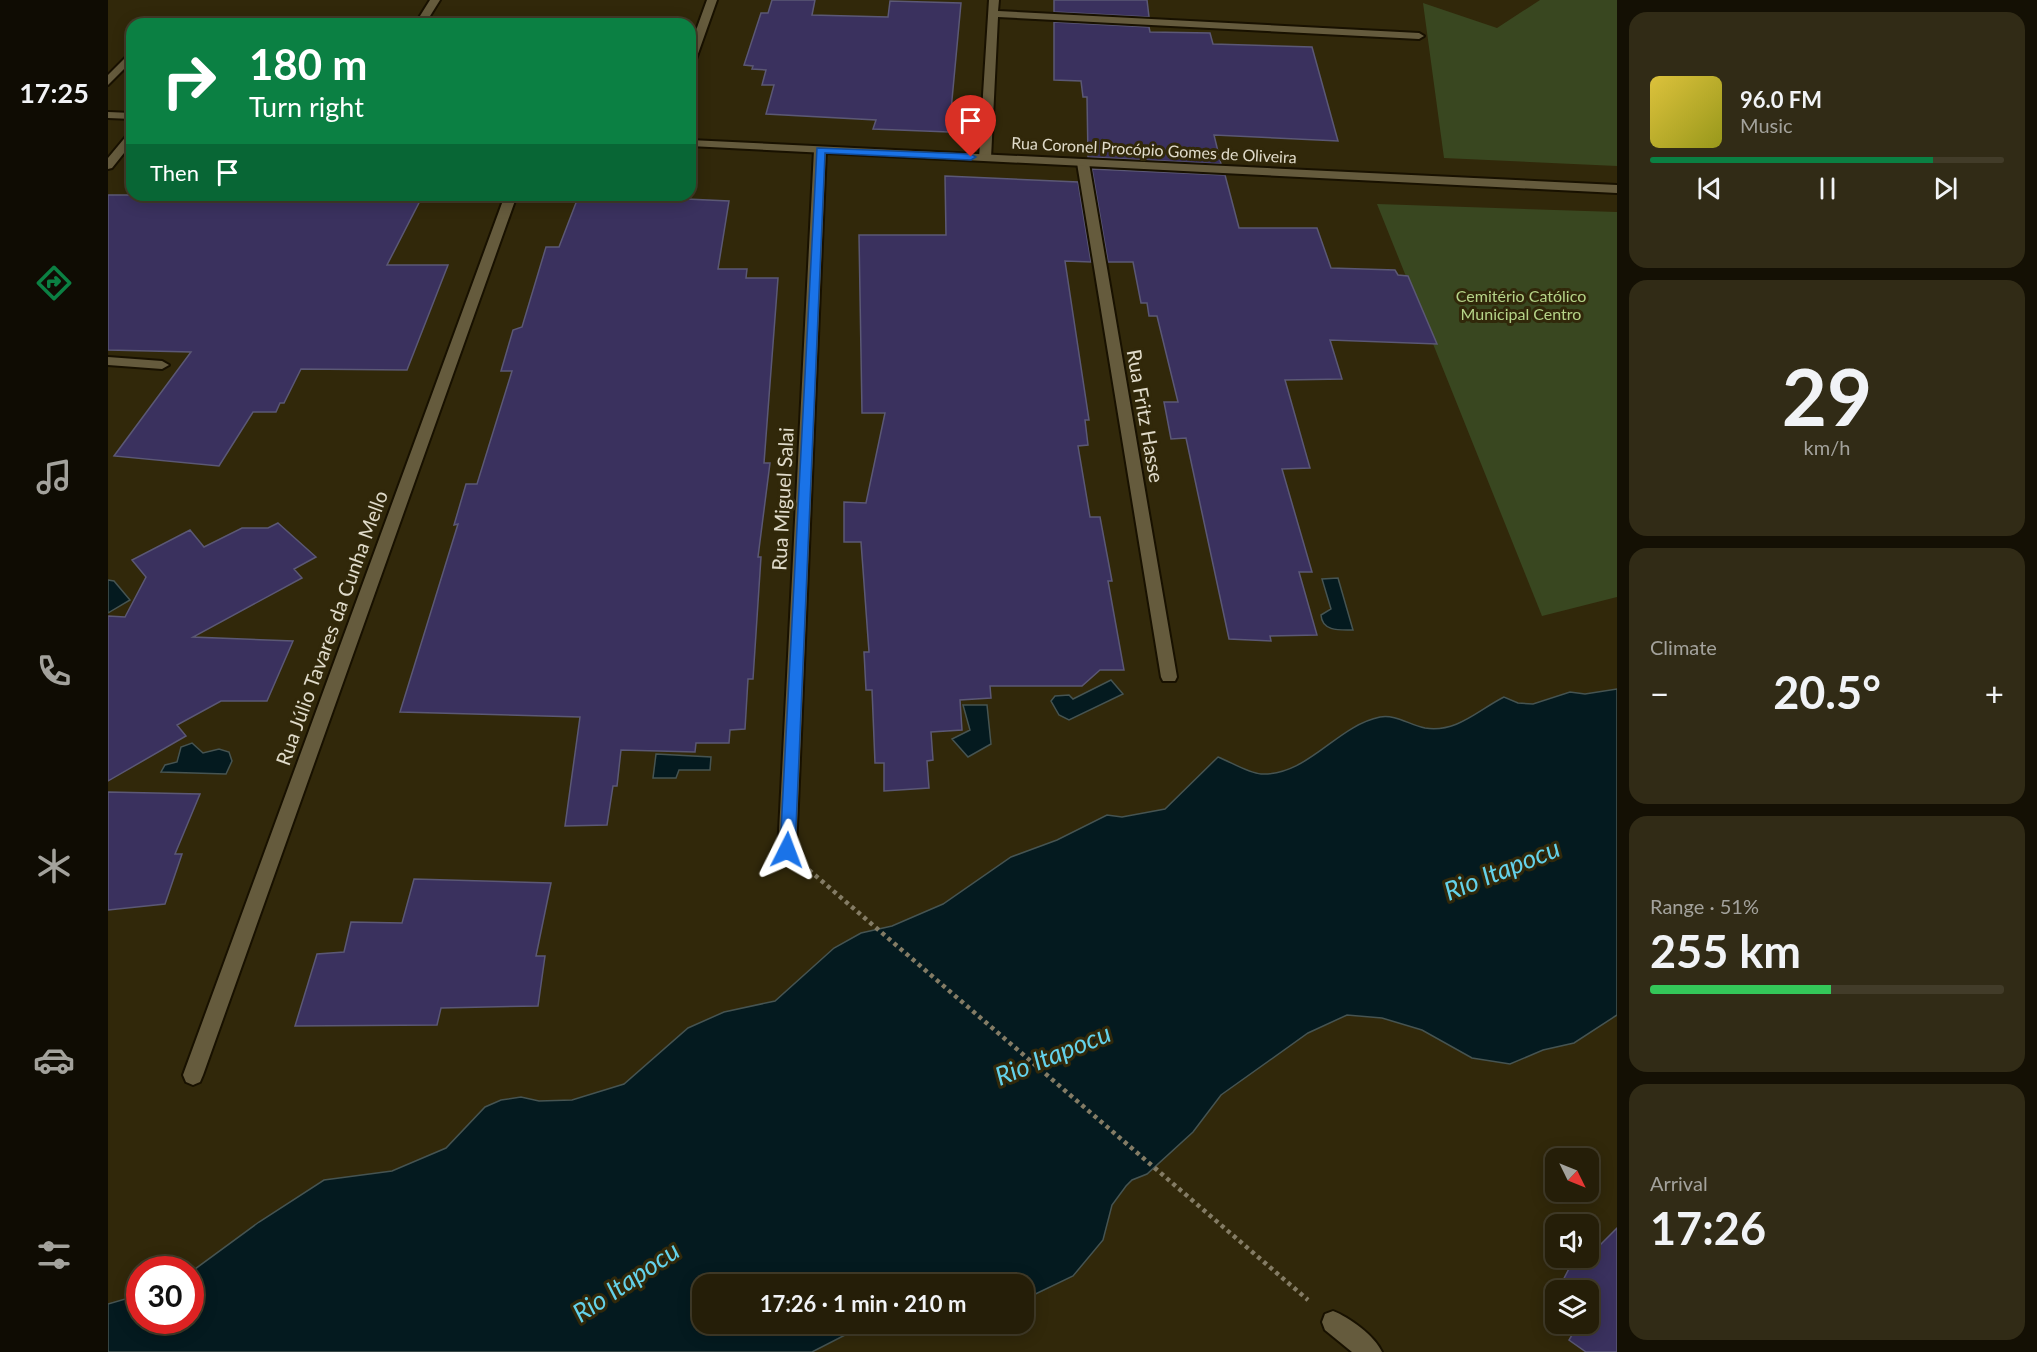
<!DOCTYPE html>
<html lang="en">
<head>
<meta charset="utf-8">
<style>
	body { margin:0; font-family:Lato,sans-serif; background:#312b16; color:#f1f3f6; height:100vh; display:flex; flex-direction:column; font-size:22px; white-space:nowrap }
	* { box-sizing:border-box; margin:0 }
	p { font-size:20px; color:#a3a29c }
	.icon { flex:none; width:33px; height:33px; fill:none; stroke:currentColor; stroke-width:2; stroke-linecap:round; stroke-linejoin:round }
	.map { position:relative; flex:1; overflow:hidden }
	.details { display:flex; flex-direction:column; gap:12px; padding:12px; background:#141004; width:420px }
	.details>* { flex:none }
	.banner { position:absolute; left:18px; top:18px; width:570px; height:183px; border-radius:18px; box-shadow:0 3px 15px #0003,0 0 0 2px #423c29; background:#0b8043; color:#fff; overflow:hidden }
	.needle { width:39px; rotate:133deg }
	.fabs { position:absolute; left:1437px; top:1148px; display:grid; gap:12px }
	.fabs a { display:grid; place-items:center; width:54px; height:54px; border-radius:12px; background:#251e08; box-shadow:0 3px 15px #0003,0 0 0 2px #423c29; font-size:30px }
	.speed { position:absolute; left:18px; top:1256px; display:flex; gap:12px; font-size:30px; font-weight:700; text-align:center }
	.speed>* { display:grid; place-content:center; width:78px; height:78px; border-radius:50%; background:#251e08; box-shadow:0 3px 15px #0003,0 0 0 2px #423c29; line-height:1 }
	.speed .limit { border:9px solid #d22; background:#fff; color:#111 }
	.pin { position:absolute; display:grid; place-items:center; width:51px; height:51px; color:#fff; margin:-62px -26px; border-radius:50% 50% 50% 0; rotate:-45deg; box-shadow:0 0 6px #0007 }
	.pin .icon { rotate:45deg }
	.me { position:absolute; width:66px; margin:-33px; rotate:3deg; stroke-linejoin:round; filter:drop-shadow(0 0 4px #0008) }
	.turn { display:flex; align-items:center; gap:21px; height:126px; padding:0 24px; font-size:27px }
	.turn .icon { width:78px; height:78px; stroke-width:2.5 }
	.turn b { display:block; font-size:42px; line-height:51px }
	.then { display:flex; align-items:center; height:57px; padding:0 24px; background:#0003; gap:12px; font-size:22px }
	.big { font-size:45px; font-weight:700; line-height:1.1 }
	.details .card { flex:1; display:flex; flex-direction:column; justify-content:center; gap:9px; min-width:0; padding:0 21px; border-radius:18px; background:#312b16 }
	.details .dial { align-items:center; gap:0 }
	.dial b { font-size:78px; line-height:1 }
	.song { display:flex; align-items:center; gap:18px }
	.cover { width:72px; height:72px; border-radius:9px; background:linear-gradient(135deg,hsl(50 70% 55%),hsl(60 70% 35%)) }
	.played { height:6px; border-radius:3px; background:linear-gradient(90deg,#0b8043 80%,#423c29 80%) }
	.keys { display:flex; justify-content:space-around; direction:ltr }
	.heat { display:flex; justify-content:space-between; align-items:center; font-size:33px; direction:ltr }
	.charge { height:9px; border-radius:4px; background:linear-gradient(90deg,#34c759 51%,#423c29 0) }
	.trip { position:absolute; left:584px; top:1274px; width:342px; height:60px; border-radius:18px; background:#251e08; box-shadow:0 3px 15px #0003,0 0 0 2px #423c29; font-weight:700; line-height:60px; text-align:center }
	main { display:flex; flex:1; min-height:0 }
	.tabs { display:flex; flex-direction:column; width:108px; justify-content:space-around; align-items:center; background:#0f0c03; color:#a3a29c }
	.tabs .icon { width:42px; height:42px }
	.tabs .on { color:#0b8043 }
	.tabs b { font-size:27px; color:#f1f3f6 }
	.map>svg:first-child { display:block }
	.green { fill:#394720 }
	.water { fill:#041a1f; stroke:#465452; stroke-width:1.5 }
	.building { fill:#3a315e; stroke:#5b5875; stroke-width:1.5 }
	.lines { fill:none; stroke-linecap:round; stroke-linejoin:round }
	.minor-casing { stroke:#181100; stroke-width:4 }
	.secondary-casing { stroke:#181100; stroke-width:4 }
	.path { stroke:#847c65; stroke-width:4.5; stroke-dasharray:4 4; stroke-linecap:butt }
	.minor { fill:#655b3d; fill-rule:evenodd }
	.secondary { fill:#655b3d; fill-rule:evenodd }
	.route { fill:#1a73e8; stroke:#114b97; stroke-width:1.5 }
	.labels { text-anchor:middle; stroke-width:6; stroke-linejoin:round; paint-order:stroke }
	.far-street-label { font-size:16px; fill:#e0dbca; stroke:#31280a }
	.far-park-label { font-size:16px; fill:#b6d488; stroke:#31280a }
	.street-label { font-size:20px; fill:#e0dbca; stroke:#31280a }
	.near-water-label { font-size:26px; font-style:italic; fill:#64d2ea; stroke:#31280a }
</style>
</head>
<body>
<main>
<nav class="tabs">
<b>17:25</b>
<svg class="icon on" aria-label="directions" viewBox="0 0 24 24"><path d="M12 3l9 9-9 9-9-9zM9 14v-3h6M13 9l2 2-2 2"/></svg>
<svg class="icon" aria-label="music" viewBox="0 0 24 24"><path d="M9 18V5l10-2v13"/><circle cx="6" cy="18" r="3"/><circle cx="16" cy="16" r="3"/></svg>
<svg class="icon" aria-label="phone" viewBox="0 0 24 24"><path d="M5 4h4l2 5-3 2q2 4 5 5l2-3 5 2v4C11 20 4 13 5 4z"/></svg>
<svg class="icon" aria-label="climate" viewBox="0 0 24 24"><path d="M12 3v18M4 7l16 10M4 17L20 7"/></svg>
<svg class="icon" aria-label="car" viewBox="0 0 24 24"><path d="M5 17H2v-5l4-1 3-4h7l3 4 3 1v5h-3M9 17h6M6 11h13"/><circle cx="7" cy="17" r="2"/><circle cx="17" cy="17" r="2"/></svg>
<svg class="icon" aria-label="filters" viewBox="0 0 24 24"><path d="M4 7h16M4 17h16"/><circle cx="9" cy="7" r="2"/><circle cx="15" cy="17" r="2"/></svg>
</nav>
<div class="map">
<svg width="1509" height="1352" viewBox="0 0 1509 1352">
	<rect width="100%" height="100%" fill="#31280a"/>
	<!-- green -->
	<path class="green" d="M 1432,0 L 1509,0 L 1509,166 L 1336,158 L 1315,3 L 1389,28 Z
		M 1269,204 L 1509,212 L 1509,597 L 1434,616 Z"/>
	<!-- water -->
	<path class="water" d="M 1230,578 L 1245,630 C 1233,630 1214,632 1213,615 L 1223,609 L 1214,579 Z
		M 0,580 L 6,581 L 22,600 L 0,613 Z
		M 1003,680 L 1015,694 L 961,720 L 951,715 L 943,701 L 947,696 L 961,695 L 965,699 Z
		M 1509,689 L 1509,1015 L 1466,1043 L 1435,1050 L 1402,1064 L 1364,1058 L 1314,1030 L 1274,1018 L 1239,1015 L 1200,1033 L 1113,1095 L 1085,1132 L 1039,1174 L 1024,1180 L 1018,1186 L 1004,1205 L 995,1240 L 965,1276 L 915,1300 L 915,1284 L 594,1284 L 594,1323 L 857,1323 L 838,1327 L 801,1325 L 739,1334 L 704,1352 L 0,1352 L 0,1304 L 31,1295 L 32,1320 L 82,1320 L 83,1272 L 151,1222 L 216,1180 L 284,1171 L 338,1148 L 377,1107 L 393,1100 L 413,1097 L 431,1101 L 464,1100 L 516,1084 L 580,1028 L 616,1012 L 667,1001 L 726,948 L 753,933 L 784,926 L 835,904 L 903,857 L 949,840 L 999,815 L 1014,817 L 1057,809 L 1110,757 C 1123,762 1140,773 1153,774 C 1200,776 1228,726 1272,717 C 1287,714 1302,725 1317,728 C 1349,733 1370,710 1396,697 L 1410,703 L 1425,704 L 1462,692 L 1477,694 Z
		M 855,705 L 879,705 L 883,744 L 860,757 L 844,739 L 862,730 Z
		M 84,743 L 95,753 L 111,749 L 121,752 L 124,761 L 118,774 L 53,772 L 57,765 L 69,762 L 73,747 Z
		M 548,754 L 603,757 L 602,770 L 571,770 L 568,778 L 545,778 Z"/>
	<!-- building -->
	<path class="building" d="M 664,0 L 707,0 L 704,15 L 780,17 L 782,1 L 853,3 L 841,132 L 765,129 L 768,120 L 658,114 L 666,85 L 654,85 L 658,70 L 644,69 L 645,66 L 636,65 L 653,13 L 660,13 Z
		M 946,0 L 1039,0 L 1041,17 L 946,12 Z
		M 946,22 L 1041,27 L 1042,32 L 1102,33 L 1105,44 L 1204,47 L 1230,141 L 1106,135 L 1113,164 L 980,157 L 979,97 L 975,97 L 973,81 L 946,80 Z
		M 984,169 L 1117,175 L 1131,228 L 1209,228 L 1223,268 L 1287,270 L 1290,275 L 1300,276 L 1329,344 L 1222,340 L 1234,379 L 1177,380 L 1202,468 L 1174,469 L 1204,572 L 1191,572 L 1209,635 L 1162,636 L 1163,641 L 1121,639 L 1078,438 L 1063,439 L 1056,402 L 1070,402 L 1049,316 L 1041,316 L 1039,303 L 1033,303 L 1025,262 L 1000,262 Z
		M 837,176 L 970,182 L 983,262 L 957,261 L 981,420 L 977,420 L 980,445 L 970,446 L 982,517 L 992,517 L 1004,581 L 1000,581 L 1016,670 L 992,670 L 974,686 L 882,686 L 883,698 L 852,700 L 854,730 L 823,732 L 825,760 L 819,761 L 821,788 L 776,791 L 776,763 L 767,763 L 764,690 L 758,690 L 756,652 L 761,652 L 753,542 L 736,542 L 736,502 L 758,503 L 777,413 L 754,413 L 751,235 L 838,235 Z
		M 0,195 L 315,195 L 279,265 L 340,265 L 299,370 L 193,369 L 176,403 L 172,403 L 168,412 L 145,412 L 111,466 L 6,456 L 83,352 L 0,350 Z
		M 471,195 L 557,195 L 557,198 L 621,201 L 610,269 L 639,269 L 638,278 L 670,278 L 656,463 L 662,463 L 650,557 L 653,557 L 645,679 L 640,679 L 637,729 L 622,730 L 621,743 L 588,743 L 587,752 L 513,750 L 509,786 L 505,786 L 499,825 L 457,826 L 472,717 L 292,712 L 350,524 L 346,525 L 358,484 L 369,484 L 404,371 L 393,371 L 405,330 L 414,327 L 438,247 L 451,247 Z
		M 170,523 L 208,557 L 186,569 L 194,578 L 85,637 L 185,641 L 159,701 L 113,701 L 69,725 L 78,736 L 0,781 L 0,616 L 17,617 L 38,577 L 24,560 L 82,530 L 96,547 L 134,528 L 160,528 Z
		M 0,792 L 92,794 L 67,854 L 74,854 L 57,904 L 0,910 Z
		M 306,879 L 443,883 L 428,956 L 437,956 L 430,1006 L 333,1008 L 329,1025 L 187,1026 L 209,954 L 236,952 L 243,922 L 294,923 Z
		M 1509,1228 L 1509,1352 L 1478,1352 L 1461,1340 L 1471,1323 L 1480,1323 L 1480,1290 L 1450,1290 L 1467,1257 L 1480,1257 L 1480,1242 L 1489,1248 Z"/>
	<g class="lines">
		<!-- minor casing -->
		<g class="minor-casing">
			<path id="minor" d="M 322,0 L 332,0 L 317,24 L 307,24 Z
				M 599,0 L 609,0 L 587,62 L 582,65 L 582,47 Z
				M 881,0 L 891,0 L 890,11 L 1311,33 L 1316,36 L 1311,39 L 890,17 L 883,158 L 877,161 L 871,158 Z
				M 24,51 L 24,61 L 0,85 L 0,75 Z
				M 24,133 L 24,143 L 4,168 L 0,169 L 0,158 L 20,134 Z
				M 712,147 L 718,150 L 688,851 L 685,856 L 679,859 L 673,856 L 670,851 L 706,150 Z
				M 975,160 L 981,163 L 1069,677 L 1067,681 L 1055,681 L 1053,677 L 969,163 Z
				M 397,195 L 409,195 L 95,1075 L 92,1082 L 85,1085 L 78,1082 L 75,1075 Z
				M 0,357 L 54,361 L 61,365 L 54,369 L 0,365 Z
				M 1225,1311 C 1241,1317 1267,1336 1274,1352 L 1244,1352 L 1217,1330 L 1214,1322 L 1217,1314 Z"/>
		</g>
		<!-- secondary casing -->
		<g class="secondary-casing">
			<path id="secondary" d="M 0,112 L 24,113 L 24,119 L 0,118 Z
				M 582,140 L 1509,185 L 1509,193 L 582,146 Z"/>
		</g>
		<!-- path -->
		<path class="path" d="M 701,870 L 1200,1300"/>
		<!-- minor -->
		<use href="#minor" class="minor"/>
		<!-- secondary -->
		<use href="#secondary" class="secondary"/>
	</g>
	<!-- route -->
	<path class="route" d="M 709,148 L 863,154 L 868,157 L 863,160 L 717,153 L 687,850 L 679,857 L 672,850 Z"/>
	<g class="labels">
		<!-- far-street labels -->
		<g class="far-street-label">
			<text transform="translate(1046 150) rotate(3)" y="6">Rua Coronel Procópio Gomes de Oliveira</text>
		</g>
		<!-- far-park labels -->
		<g class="far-park-label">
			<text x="1413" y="302">Cemitério Católico<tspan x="1413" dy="18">Municipal Centro</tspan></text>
		</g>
		<!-- street labels -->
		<g class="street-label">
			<text transform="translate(1037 416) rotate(80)" y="7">Rua Fritz Hasse</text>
			<text transform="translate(675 499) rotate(-87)" y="7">Rua Miguel Salai</text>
			<text transform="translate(224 628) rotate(-70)" y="7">Rua Júlio Tavares da Cunha Mello</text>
		</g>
		<!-- near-water labels -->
		<g class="near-water-label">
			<text transform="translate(1394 870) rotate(-22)" y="9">Rio Itapocu</text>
			<text transform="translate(945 1055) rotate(-22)" y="9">Rio Itapocu</text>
			<text transform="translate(518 1282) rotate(-34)" y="9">Rio Itapocu</text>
		</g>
	</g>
</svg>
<div class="fabs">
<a><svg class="needle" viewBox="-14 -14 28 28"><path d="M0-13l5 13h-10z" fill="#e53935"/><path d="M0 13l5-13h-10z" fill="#a3a29c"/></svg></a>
<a><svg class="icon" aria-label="sound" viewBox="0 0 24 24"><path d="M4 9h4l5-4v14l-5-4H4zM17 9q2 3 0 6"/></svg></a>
<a><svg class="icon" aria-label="layers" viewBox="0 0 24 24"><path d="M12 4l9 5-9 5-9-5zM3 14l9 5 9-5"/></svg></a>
</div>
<div class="speed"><div class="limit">30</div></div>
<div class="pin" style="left:863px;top:157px;background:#d93025"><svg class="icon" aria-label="arrive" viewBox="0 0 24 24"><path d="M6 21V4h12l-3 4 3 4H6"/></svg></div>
<svg class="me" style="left:679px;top:850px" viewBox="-20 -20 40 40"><path d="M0-17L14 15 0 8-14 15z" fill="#1a73e8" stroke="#fff" stroke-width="4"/></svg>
<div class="trip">17:26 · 1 min · 210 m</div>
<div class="banner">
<div class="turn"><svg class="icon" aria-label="right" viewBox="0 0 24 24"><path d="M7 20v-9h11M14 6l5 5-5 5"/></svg><div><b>180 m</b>Turn right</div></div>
<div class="then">Then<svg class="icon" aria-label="arrive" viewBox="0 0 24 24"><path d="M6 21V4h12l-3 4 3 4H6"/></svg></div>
</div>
</div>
<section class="details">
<div class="card">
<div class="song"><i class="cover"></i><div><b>96.0 FM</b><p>Music</p></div></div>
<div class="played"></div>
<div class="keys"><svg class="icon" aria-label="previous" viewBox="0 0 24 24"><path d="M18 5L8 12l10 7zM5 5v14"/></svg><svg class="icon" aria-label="pause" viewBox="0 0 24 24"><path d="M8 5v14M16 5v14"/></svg><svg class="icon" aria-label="next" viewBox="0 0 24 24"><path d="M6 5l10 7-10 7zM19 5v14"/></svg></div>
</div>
<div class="card dial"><b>29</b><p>km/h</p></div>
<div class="card"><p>Climate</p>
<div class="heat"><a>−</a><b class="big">20.5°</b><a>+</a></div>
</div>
<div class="card"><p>Range · 51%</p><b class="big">255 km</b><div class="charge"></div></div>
<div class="card"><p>Arrival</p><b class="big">17:26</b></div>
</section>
</main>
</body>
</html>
